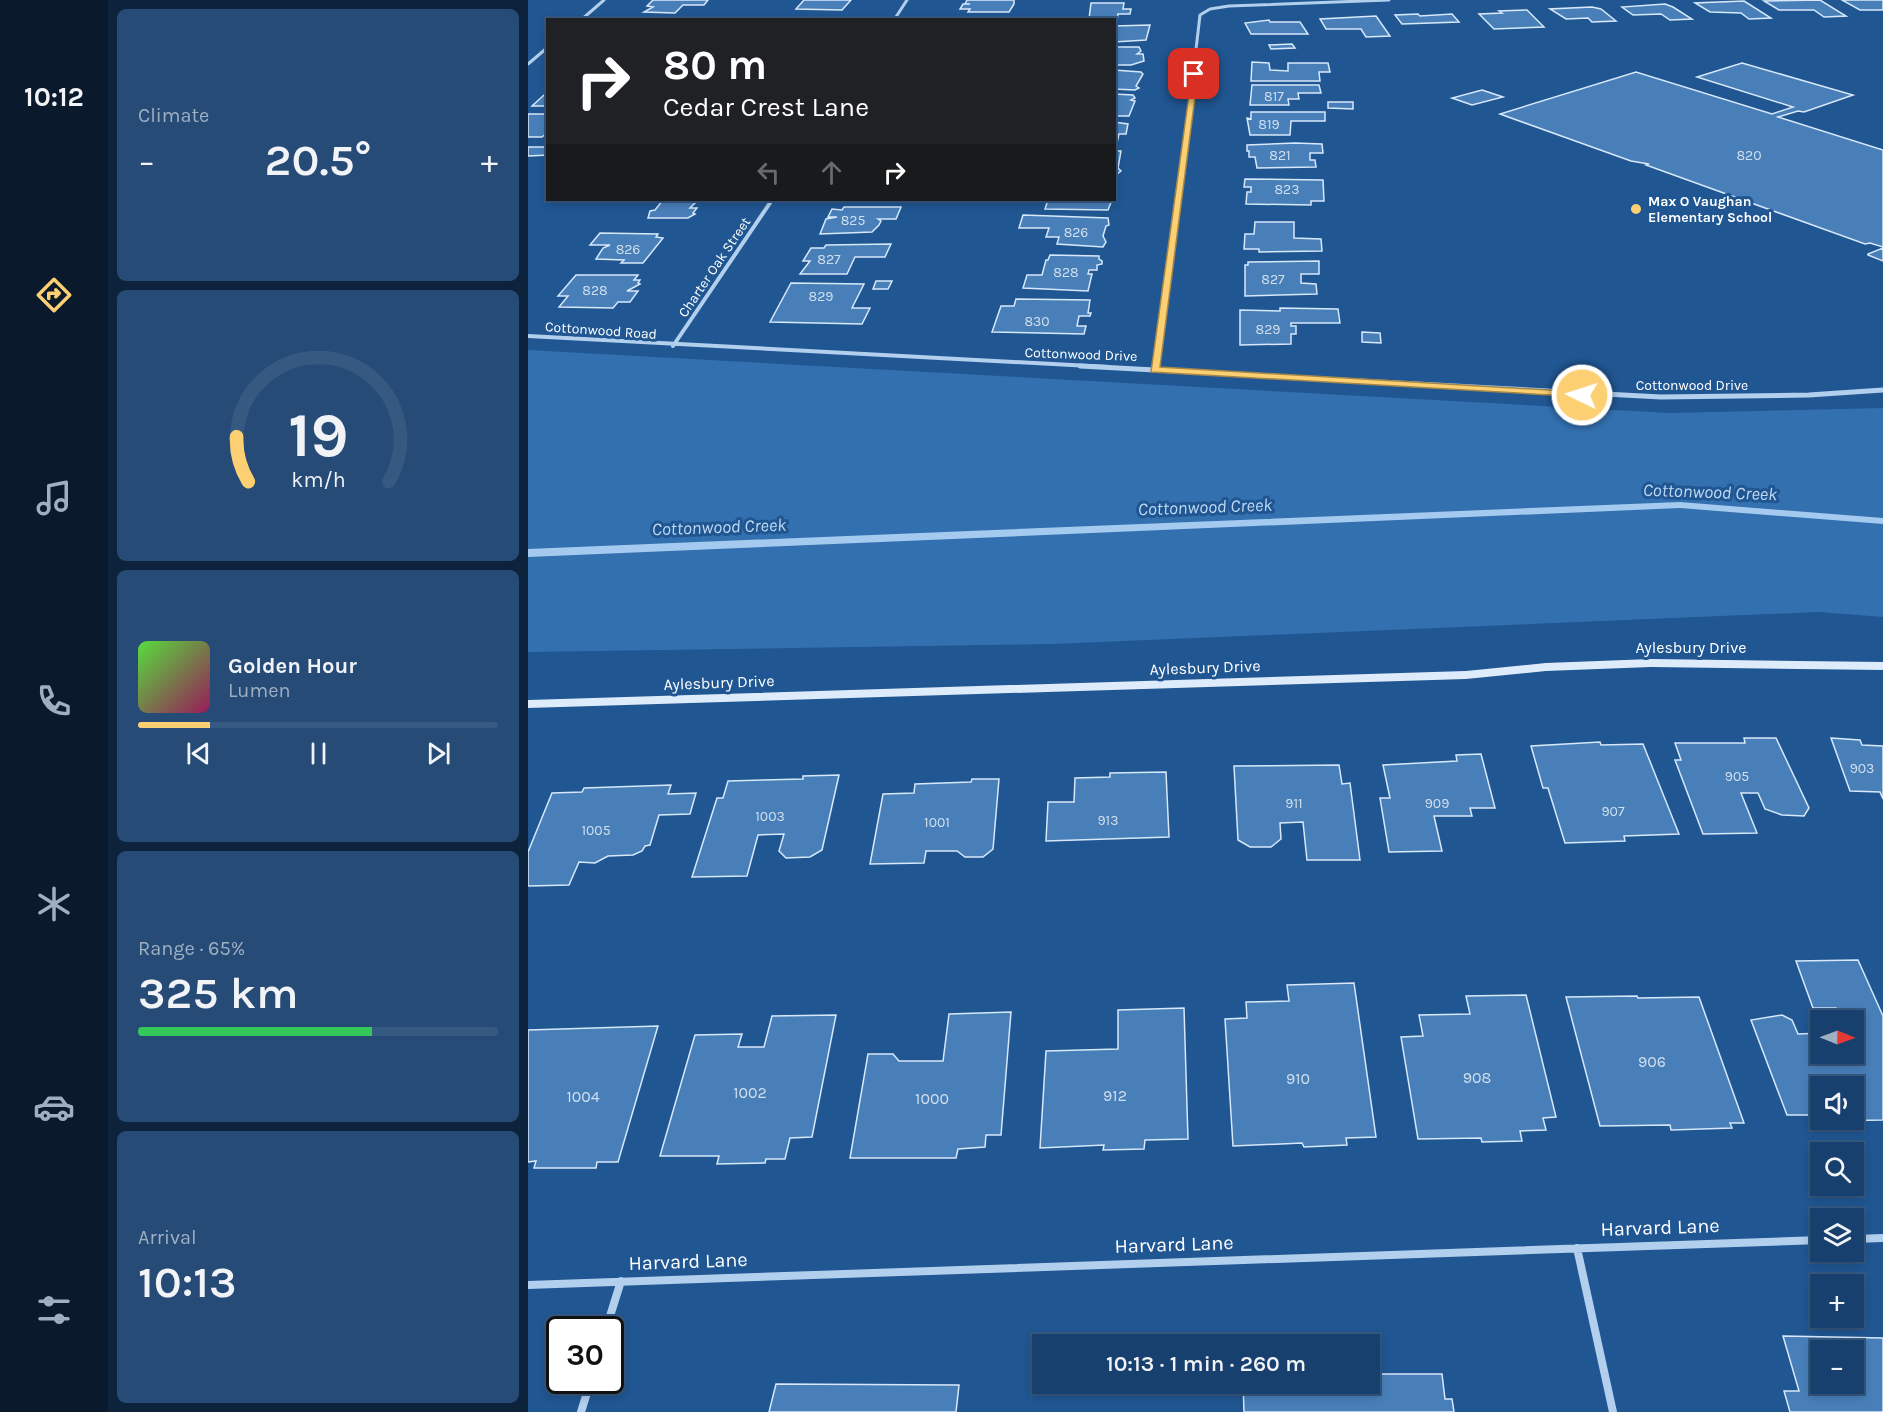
<!DOCTYPE html>
<html lang="en">
<head>
<meta charset="utf-8">
<style>
	body { margin:0; font-family:Karla,sans-serif; background:#254b76; color:#f1f3f6; height:100vh; display:flex; flex-direction:column; font-size:22px; white-space:nowrap }
	* { box-sizing:border-box; margin:0 }
	p { font-size:20px; color:#9fafc2 }
	.icon { flex:none; width:33px; height:33px; fill:none; stroke:currentColor; stroke-width:2; stroke-linecap:round; stroke-linejoin:round }
	.map { position:relative; flex:1; overflow:hidden }
	.drawer { display:flex; flex-direction:column; gap:9px; padding:9px; background:#0d233c; width:420px }
	.drawer>* { flex:none }
	.hud { position:absolute; left:18px; top:18px; width:570px; height:183px; border-radius:0px; box-shadow:0 3px 9px #0003,0 0 0 2px #365981; background:#202124; color:#fff; overflow:hidden }
	.needle { width:39px; rotate:91deg }
	.controls { position:absolute; left:1282px; top:1010px; display:grid; gap:12px }
	.controls a { display:grid; place-items:center; width:54px; height:54px; border-radius:0px; background:#18406e; box-shadow:0 3px 9px #0003,0 0 0 2px #365981; font-size:30px }
	.speed { position:absolute; left:18px; top:1316px; display:flex; gap:12px; font-size:30px; font-weight:700; text-align:center }
	.speed>* { display:grid; place-content:center; width:78px; height:78px; border-radius:50%; background:#18406e; box-shadow:0 3px 9px #0003,0 0 0 2px #365981; line-height:1 }
	.speed .limit { border:3px solid #111; border-radius:9px; background:#fff; color:#111 }
	.pin { position:absolute; display:grid; place-items:center; width:51px; height:51px; color:#fff; margin:-26px; border-radius:12px; box-shadow:0 3px 9px #0006 }
	.me { position:absolute; width:66px; margin:-33px; rotate:274deg; stroke-linejoin:round; filter:drop-shadow(0 0 4px #0008) }
	.turn { display:flex; align-items:center; gap:21px; height:126px; padding:0 18px; font-size:27px }
	.turn .icon { width:78px; height:78px; stroke-width:2.5 }
	.turn b { display:block; font-size:42px; line-height:51px }
	.lanes { display:flex; align-items:center; height:57px; padding:0 18px; background:#0003; justify-content:center; gap:30px; direction:ltr }
	.lanes .off { opacity:.35 }
	.big { font-size:45px; font-weight:600; line-height:1.1 }
	.drawer .widget { flex:1; display:flex; flex-direction:column; justify-content:center; gap:9px; min-width:0; padding:0 21px; border-radius:9px; background:#254b76 }
	.drawer .dial { align-items:center; gap:0 }
	.dial svg { height:156px; overflow:visible; fill:none; stroke:#365981; stroke-width:7; stroke-linecap:round; text-anchor:middle }
	.dial text { fill:#f1f3f6; stroke:none }
	.song { display:flex; align-items:center; gap:18px }
	.cover { width:72px; height:72px; border-radius:9px; background:linear-gradient(135deg,hsl(110 70% 55%),hsl(330 70% 35%)) }
	.played { height:6px; border-radius:3px; background:linear-gradient(90deg,#fbcf72 20%,#365981 20%) }
	.keys { display:flex; justify-content:space-around; direction:ltr }
	.heat { display:flex; justify-content:space-between; align-items:center; font-size:33px; direction:ltr }
	.charge { height:9px; border-radius:4px; background:linear-gradient(90deg,#34c759 65%,#365981 0) }
	.trip { position:absolute; left:504px; top:1334px; width:348px; height:60px; border-radius:0px; background:#18406e; box-shadow:0 3px 9px #0003,0 0 0 2px #365981; font-weight:600; line-height:60px; text-align:center }
	main { display:flex; flex:1; min-height:0 }
	.menu { display:flex; flex-direction:column; width:108px; justify-content:space-around; align-items:center; background:#0a1a2c; color:#9fafc2 }
	.menu .icon { width:42px; height:42px }
	.menu .on { color:#fbcf72 }
	.menu b { font-size:27px; color:#f1f3f6 }
	.map>svg:first-child { display:block }
	.green { fill:#3370b0 }
	.lines { fill:none; stroke-linecap:round; stroke-linejoin:round }
	.stream { fill:#a5caef; fill-rule:evenodd }
	.building { fill:#487fb9; stroke:#d7e8fa; stroke-width:1.5; fill-rule:evenodd }
	.street-far3 { stroke:#b2cfee; stroke-width:3 }
	.street-far2 { stroke:#b2cfee; stroke-width:4 }
	.street-far1 { stroke:#b2cfee; stroke-width:5 }
	.street { stroke:#b2cfee; stroke-width:8 }
	.secondary { fill:#deebfa; fill-rule:evenodd }
	.route { fill:#fbcf72; stroke:#a3874a; stroke-width:1.5 }
	.poi-dot { fill:#fbcf72; stroke:#205692; stroke-width:2 }
	.labels { text-anchor:middle; stroke-width:6; stroke-linejoin:round; paint-order:stroke }
	.number-label { font-size:14px; fill:#d1dfee }
	.far-poi-label { font-size:14px; font-weight:bold; fill:#fff; stroke:#205692; text-anchor:start }
	.far-street-label { font-size:14px; fill:#fff; stroke:#205692 }
	.street-label { font-size:16px; fill:#fff; stroke:#205692 }
	.near-number-label { font-size:16px; fill:#d1dfee }
	.water-label { font-size:18px; font-style:italic; fill:#bed9f4; stroke:#205692 }
	.near-street-label { font-size:20px; fill:#fff; stroke:#205692 }
</style>
</head>
<body>
<main>
<nav class="menu">
<b>10:12</b>
<svg class="icon on" aria-label="directions" viewBox="0 0 24 24"><path d="M12 3l9 9-9 9-9-9zM9 14v-3h6M13 9l2 2-2 2"/></svg>
<svg class="icon" aria-label="music" viewBox="0 0 24 24"><path d="M9 18V5l10-2v13"/><circle cx="6" cy="18" r="3"/><circle cx="16" cy="16" r="3"/></svg>
<svg class="icon" aria-label="phone" viewBox="0 0 24 24"><path d="M5 4h4l2 5-3 2q2 4 5 5l2-3 5 2v4C11 20 4 13 5 4z"/></svg>
<svg class="icon" aria-label="climate" viewBox="0 0 24 24"><path d="M12 3v18M4 7l16 10M4 17L20 7"/></svg>
<svg class="icon" aria-label="car" viewBox="0 0 24 24"><path d="M5 17H2v-5l4-1 3-4h7l3 4 3 1v5h-3M9 17h6M6 11h13"/><circle cx="7" cy="17" r="2"/><circle cx="17" cy="17" r="2"/></svg>
<svg class="icon" aria-label="filters" viewBox="0 0 24 24"><path d="M4 7h16M4 17h16"/><circle cx="9" cy="7" r="2"/><circle cx="15" cy="17" r="2"/></svg>
</nav>
<section class="drawer">
<div class="widget"><p>Climate</p>
<div class="heat"><a>−</a><b class="big">20.5°</b><a>+</a></div>
</div>
<div class="widget dial"><svg viewBox="0 0 100 80">
<path d="M14 69A42 42 0 1 1 86 69"/>
<path d="M14 69A42 42 0 0 1 8 46" stroke="#fbcf72"/>
<text x="50" y="56" font-size="32" font-weight="700">19</text>
<text x="50" y="72" font-size="11">km/h</text>
</svg></div>
<div class="widget">
<div class="song"><i class="cover"></i><div><b>Golden Hour</b><p>Lumen</p></div></div>
<div class="played"></div>
<div class="keys"><svg class="icon" aria-label="previous" viewBox="0 0 24 24"><path d="M18 5L8 12l10 7zM5 5v14"/></svg><svg class="icon" aria-label="pause" viewBox="0 0 24 24"><path d="M8 5v14M16 5v14"/></svg><svg class="icon" aria-label="next" viewBox="0 0 24 24"><path d="M6 5l10 7-10 7zM19 5v14"/></svg></div>
</div>
<div class="widget"><p>Range · 65%</p><b class="big">325 km</b><div class="charge"></div></div>
<div class="widget"><p>Arrival</p><b class="big">10:13</b></div>
</section>
<div class="map">
<svg width="1355" height="1412" viewBox="0 0 1355 1412">
	<rect width="100%" height="100%" fill="#205692"/>
	<!-- green -->
	<path class="green" d="M 0,350 L 1141,413 L 1355,408 L 1355,617 L 1290,612 L 524,644 L 0,652 Z"/>
	<g class="lines">
		<!-- stream -->
		<path class="stream" d="M 1152,502 L 1355,518 L 1355,524 L 1152,508 L 0,557 L 0,549 Z"/>
	</g>
	<!-- building -->
	<path class="building" d="M 125,0 L 180,0 L 176,5 L 155,5 L 147,13 L 116,12 L 125,7 L 119,6 Z
		M 276,0 L 323,0 L 314,10 L 268,9 Z
		M 439,0 L 486,0 L 486,4 L 481,12 L 440,12 L 442,9 L 432,9 L 435,4 L 442,4 L 437,4 Z
		M 1292,0 L 1318,16 L 1296,17 L 1286,10 L 1251,10 L 1236,1 Z
		M 1314,0 L 1355,0 L 1355,10 L 1332,10 Z
		M 1216,1 L 1243,18 L 1221,19 L 1213,13 L 1182,12 L 1167,3 Z
		M 563,3 L 596,3 L 595,9 L 603,9 L 602,14 L 590,14 L 589,20 L 561,19 Z
		M 1137,4 L 1145,7 L 1164,19 L 1142,20 L 1133,14 L 1105,15 L 1094,7 Z
		M 1064,7 L 1073,9 L 1088,21 L 1064,22 L 1060,18 L 1038,19 L 1022,9 Z
		M 999,10 L 1016,27 L 966,29 L 951,14 L 974,13 L 971,11 Z
		M 890,14 L 892,16 L 924,14 L 931,22 L 874,24 L 867,15 Z
		M 848,16 L 862,36 L 838,37 L 833,29 L 798,29 L 792,19 Z
		M 741,20 L 742,22 L 772,22 L 780,34 L 723,34 L 717,23 Z
		M 622,25 L 618,40 L 586,42 L 586,26 Z
		M 764,44 L 767,48 L 743,49 L 741,45 Z
		M 586,47 L 611,47 L 613,51 L 609,54 L 615,54 L 616,61 L 603,65 L 586,65 Z
		M 724,62 L 741,63 L 742,70 L 760,71 L 760,63 L 800,63 L 802,72 L 791,72 L 792,81 L 723,81 Z
		M 1214,63 L 1325,95 L 1276,112 L 1270,111 L 1250,117 L 1355,150 L 1355,247 L 1342,243 L 1337,244 L 1118,165 L 1121,164 L 1103,161 L 972,114 L 1108,72 L 1244,114 L 1265,107 L 1169,77 Z
		M 586,70 L 613,72 L 615,74 L 608,86 L 611,88 L 607,90 L 586,89 Z
		M 724,85 L 791,85 L 793,93 L 770,93 L 771,99 L 760,99 L 761,105 L 722,105 Z
		M 954,90 L 975,97 L 944,105 L 924,98 Z
		M 586,94 L 605,95 L 607,98 L 603,100 L 607,101 L 601,116 L 586,116 Z
		M 16,95 L 20,96 L 20,106 L 4,106 Z
		M 800,102 L 825,102 L 825,109 L 800,108 Z
		M 723,112 L 797,112 L 797,121 L 763,121 L 762,135 L 722,135 L 719,118 L 723,119 Z
		M 0,114 L 20,114 L 20,132 L 14,137 L 0,137 Z
		M 586,122 L 600,124 L 598,134 L 591,134 L 589,143 L 586,143 Z
		M 767,143 L 794,144 L 795,153 L 782,153 L 782,160 L 787,160 L 788,167 L 729,168 L 727,157 L 721,157 L 721,151 L 719,151 L 719,145 Z
		M 0,147 L 20,147 L 20,155 L 0,156 Z
		M 586,151 L 593,151 L 590,168 L 593,171 L 589,174 L 586,174 Z
		M 717,179 L 795,180 L 796,201 L 783,201 L 783,205 L 718,204 L 719,192 L 723,192 L 723,187 L 716,187 Z
		M 135,200 L 170,200 L 162,208 L 169,208 L 165,213 L 167,214 L 160,218 L 120,218 L 122,211 L 127,210 Z
		M 520,200 L 584,200 L 580,210 L 517,209 Z
		M 316,207 L 373,207 L 368,219 L 350,219 L 353,221 L 351,225 L 344,232 L 292,234 L 298,219 L 309,217 L 300,217 L 304,209 L 314,210 Z
		M 495,215 L 580,218 L 581,225 L 578,226 L 575,236 L 578,242 L 575,247 L 529,244 L 531,237 L 518,237 L 521,228 L 491,228 Z
		M 727,222 L 766,222 L 766,238 L 793,239 L 794,251 L 731,252 L 731,249 L 716,249 L 717,234 L 726,234 Z
		M 72,233 L 130,234 L 128,237 L 135,238 L 115,263 L 93,263 L 96,260 L 68,259 L 75,248 L 82,245 L 62,245 Z
		M 363,244 L 357,257 L 327,257 L 319,274 L 272,274 L 282,261 L 275,261 L 283,248 L 296,248 L 298,245 Z
		M 1355,248 L 1355,261 L 1340,255 L 1340,254 Z
		M 522,255 L 571,256 L 571,259 L 574,261 L 574,264 L 569,265 L 569,270 L 561,270 L 560,274 L 564,274 L 560,291 L 495,288 L 499,275 L 514,275 L 518,260 L 520,260 Z
		M 791,261 L 791,274 L 773,274 L 773,283 L 788,284 L 789,294 L 717,296 L 717,265 L 720,265 L 720,262 Z
		M 48,275 L 110,275 L 106,280 L 112,280 L 110,283 L 112,284 L 99,291 L 110,291 L 102,302 L 90,302 L 85,308 L 31,307 L 40,296 L 30,296 Z
		M 348,281 L 364,281 L 360,289 L 345,289 Z
		M 263,283 L 336,284 L 324,308 L 342,308 L 334,324 L 242,322 Z
		M 488,299 L 562,300 L 560,313 L 563,313 L 562,316 L 551,316 L 549,326 L 558,326 L 556,334 L 464,332 L 473,306 L 486,306 Z
		M 752,308 L 810,309 L 812,323 L 763,323 L 763,326 L 768,326 L 768,334 L 763,334 L 763,344 L 712,345 L 712,310 L 752,311 Z
		M 834,332 L 852,333 L 853,343 L 834,342 Z
		M 1216,738 L 1248,738 L 1281,808 L 1276,816 L 1254,815 L 1237,809 L 1230,793 L 1213,793 L 1229,833 L 1175,834 L 1147,760 L 1153,760 L 1147,743 L 1217,743 Z
		M 1303,738 L 1332,740 L 1334,745 L 1355,746 L 1355,799 L 1352,792 L 1322,791 Z
		M 1072,742 L 1073,745 L 1115,744 L 1151,834 L 1096,836 L 1097,841 L 1037,843 L 1020,788 L 1015,788 L 1003,746 Z
		M 953,754 L 967,808 L 942,808 L 944,816 L 906,816 L 914,851 L 861,852 L 852,798 L 862,798 L 855,765 L 929,761 L 928,755 Z
		M 811,765 L 814,784 L 822,783 L 832,860 L 779,860 L 775,822 L 752,823 L 753,839 L 743,847 L 722,847 L 710,840 L 706,766 Z
		M 638,772 L 641,837 L 518,841 L 520,802 L 546,802 L 547,778 L 582,777 L 582,773 Z
		M 311,775 L 294,850 L 282,857 L 258,858 L 251,851 L 256,834 L 230,835 L 219,876 L 164,877 L 189,798 L 195,798 L 200,781 L 275,779 L 275,776 Z
		M 444,779 L 471,779 L 465,849 L 455,857 L 437,857 L 429,851 L 398,851 L 396,863 L 342,864 L 355,794 L 386,793 L 387,784 L 443,782 Z
		M 143,785 L 140,794 L 168,793 L 162,814 L 131,815 L 122,845 L 117,846 L 114,851 L 105,855 L 80,856 L 67,863 L 51,862 L 41,885 L 0,886 L 0,852 L 24,793 L 54,792 L 56,788 Z
		M 1330,960 L 1355,1016 L 1355,1120 L 1297,1121 L 1326,1119 L 1326,1086 L 1293,1086 L 1293,1115 L 1259,1115 L 1223,1020 L 1254,1015 L 1264,1020 L 1270,1034 L 1293,1033 L 1293,1053 L 1326,1053 L 1326,1020 L 1296,1020 L 1300,1014 L 1308,1013 L 1308,1008 L 1285,1008 L 1268,961 Z
		M 826,983 L 848,1137 L 818,1138 L 819,1145 L 776,1147 L 774,1143 L 705,1146 L 697,1019 L 719,1018 L 718,1002 L 761,1001 L 759,985 Z
		M 998,995 L 1028,1117 L 1015,1118 L 1018,1130 L 992,1131 L 994,1141 L 954,1142 L 953,1138 L 890,1139 L 873,1037 L 895,1036 L 891,1015 L 942,1014 L 938,996 Z
		M 1109,996 L 1110,998 L 1171,997 L 1216,1123 L 1202,1123 L 1204,1128 L 1143,1130 L 1142,1125 L 1072,1126 L 1038,997 Z
		M 656,1008 L 660,1139 L 617,1140 L 616,1149 L 575,1150 L 576,1145 L 512,1148 L 518,1051 L 590,1049 L 590,1010 Z
		M 483,1012 L 473,1135 L 458,1135 L 457,1147 L 430,1149 L 428,1158 L 322,1158 L 340,1054 L 365,1054 L 371,1061 L 415,1061 L 421,1014 Z
		M 308,1015 L 284,1137 L 262,1138 L 257,1159 L 238,1159 L 237,1163 L 189,1164 L 191,1156 L 132,1156 L 167,1035 L 214,1034 L 210,1047 L 236,1047 L 244,1016 Z
		M 130,1026 L 90,1162 L 69,1162 L 68,1168 L 6,1168 L 8,1161 L 0,1162 L 0,1030 Z
		M 1255,1336 L 1355,1338 L 1355,1412 L 1262,1412 L 1256,1391 L 1271,1391 ZM 1293,1350 L 1326,1350 L 1326,1383 L 1293,1383 Z
		M 842,1374 L 914,1374 L 917,1399 L 924,1399 L 926,1412 L 716,1412 L 715,1383 L 842,1383 Z
		M 248,1384 L 431,1385 L 428,1412 L 241,1412 Z"/>
	<g class="lines">
		<!-- street-far3 -->
		<path class="street-far3" d="M 53,20 L 76,0
			M 366,20 L 379,0
			M 0,64 L 20,47
			M 655,161 L 672,15 L 682,9 L 701,6 L 861,0"/>
		<!-- street-far2 -->
		<path class="street-far2" d="M 0,336 L 581,367
			M 145,346 L 244,200
			M 627,367 L 655,160"/>
		<!-- street-far1 -->
		<path class="street-far1" d="M 552,366 L 1133,397 L 1281,395 L 1355,390
			M 627,369 L 627,366"/>
		<!-- street -->
		<path class="street" d="M 1326,1239 L 1355,1238
			M 1049,1248 L 1085,1412
			M 0,1285 L 1293,1240
			M 78,1329 L 93,1281
			M 53,1412 L 63,1380"/>
		<!-- secondary -->
		<path class="secondary" d="M 1123,659 L 1355,662 L 1355,670 L 1123,667 L 1018,671 L 938,679 L 0,708 L 0,700 L 938,671 L 1018,663 Z"/>
	</g>
	<!-- route -->
	<path class="route" d="M 664,73 L 670,74 L 632,367 L 1054,392 L 1059,395 L 1057,397 L 623,372 Z"/>
	<!-- markers -->
	<circle class="poi-dot" cx="1108" cy="209" r="6"/>
	<g class="labels">
		<!-- number labels -->
		<g class="number-label">
			<text x="746" y="101">817</text>
			<text x="741" y="129">819</text>
			<text x="752" y="160">821</text>
			<text x="1221" y="160">820</text>
			<text x="759" y="194">823</text>
			<text x="325" y="225">825</text>
			<text x="548" y="237">826</text>
			<text x="100" y="254">826</text>
			<text x="301" y="264">827</text>
			<text x="538" y="277">828</text>
			<text x="745" y="284">827</text>
			<text x="67" y="295">828</text>
			<text x="293" y="301">829</text>
			<text x="509" y="326">830</text>
			<text x="740" y="334">829</text>
			<text x="1334" y="773">903</text>
			<text x="1209" y="781">905</text>
			<text x="766" y="808">911</text>
			<text x="909" y="808">909</text>
			<text x="1085" y="816">907</text>
			<text x="242" y="821">1003</text>
			<text x="580" y="825">913</text>
			<text x="409" y="827">1001</text>
			<text x="68" y="835">1005</text>
		</g>
		<!-- far-poi labels -->
		<g class="far-poi-label">
			<text x="1120" y="206">Max O Vaughan<tspan x="1120" dy="16">Elementary School</tspan></text>
		</g>
		<!-- far-street labels -->
		<g class="far-street-label">
			<text transform="translate(186 267) rotate(-56)" y="5">Charter Oak Street</text>
			<text transform="translate(73 330) rotate(4)" y="5">Cottonwood Road</text>
			<text transform="translate(553 354) rotate(2)" y="5">Cottonwood Drive</text>
			<text x="1164" y="390">Cottonwood Drive</text>
		</g>
		<!-- street labels -->
		<g class="street-label">
			<text x="1163" y="653">Aylesbury Drive</text>
			<text transform="translate(677 667) rotate(-2)" y="6">Aylesbury Drive</text>
			<text transform="translate(191 682) rotate(-2)" y="6">Aylesbury Drive</text>
		</g>
		<!-- near-number labels -->
		<g class="near-number-label">
			<text x="1124" y="1067">906</text>
			<text x="949" y="1083">908</text>
			<text x="770" y="1084">910</text>
			<text x="222" y="1098">1002</text>
			<text x="587" y="1101">912</text>
			<text x="55" y="1102">1004</text>
			<text x="404" y="1104">1000</text>
		</g>
		<!-- water labels -->
		<g class="water-label">
			<text transform="translate(1182 492) rotate(2)" y="6">Cottonwood Creek</text>
			<text transform="translate(677 507) rotate(-2)" y="6">Cottonwood Creek</text>
			<text transform="translate(191 527) rotate(-2)" y="6">Cottonwood Creek</text>
		</g>
		<!-- near-street labels -->
		<g class="near-street-label">
			<text transform="translate(1132 1227) rotate(-2)" y="7">Harvard Lane</text>
			<text transform="translate(646 1244) rotate(-2)" y="7">Harvard Lane</text>
			<text transform="translate(160 1261) rotate(-2)" y="7">Harvard Lane</text>
		</g>
	</g>
</svg>
<div class="controls">
<a><svg class="needle" viewBox="-14 -14 28 28"><path d="M0-13l5 13h-10z" fill="#e53935"/><path d="M0 13l5-13h-10z" fill="#9fafc2"/></svg></a>
<a><svg class="icon" aria-label="sound" viewBox="0 0 24 24"><path d="M4 9h4l5-4v14l-5-4H4zM17 9q2 3 0 6"/></svg></a>
<a><svg class="icon" aria-label="search" viewBox="0 0 24 24"><circle cx="10" cy="10" r="6"/><path d="M15 15l6 6"/></svg></a>
<a><svg class="icon" aria-label="layers" viewBox="0 0 24 24"><path d="M12 4l9 5-9 5-9-5zM3 14l9 5 9-5"/></svg></a>
<a>+</a>
<a>−</a>
</div>
<div class="speed"><div class="limit">30</div></div>
<div class="pin" style="left:666px;top:74px;background:#d93025"><svg class="icon" aria-label="arrive" viewBox="0 0 24 24"><path d="M6 21V4h12l-3 4 3 4H6"/></svg></div>
<svg class="me" style="left:1054px;top:395px" viewBox="-20 -20 40 40"><circle r="17" fill="#fbcf72" stroke="#fff" stroke-width="3"/><path d="M0-11L8 9 0 5-8 9z" fill="#fff"/></svg>
<div class="trip">10:13 · 1 min · 260 m</div>
<div class="hud">
<div class="turn"><svg class="icon" aria-label="right" viewBox="0 0 24 24"><path d="M7 20v-9h11M14 6l5 5-5 5"/></svg><div><b>80 m</b>Cedar Crest Lane</div></div>
<div class="lanes"><svg class="icon off" aria-label="left" viewBox="0 0 24 24"><path d="M17 20v-9H6M10 6l-5 5 5 5"/></svg><svg class="icon off" aria-label="ahead" viewBox="0 0 24 24"><path d="M12 20V5M6 11l6-6 6 6"/></svg><svg class="icon" aria-label="right" viewBox="0 0 24 24"><path d="M7 20v-9h11M14 6l5 5-5 5"/></svg></div>
</div>
</div>
</main>
</body>
</html>
